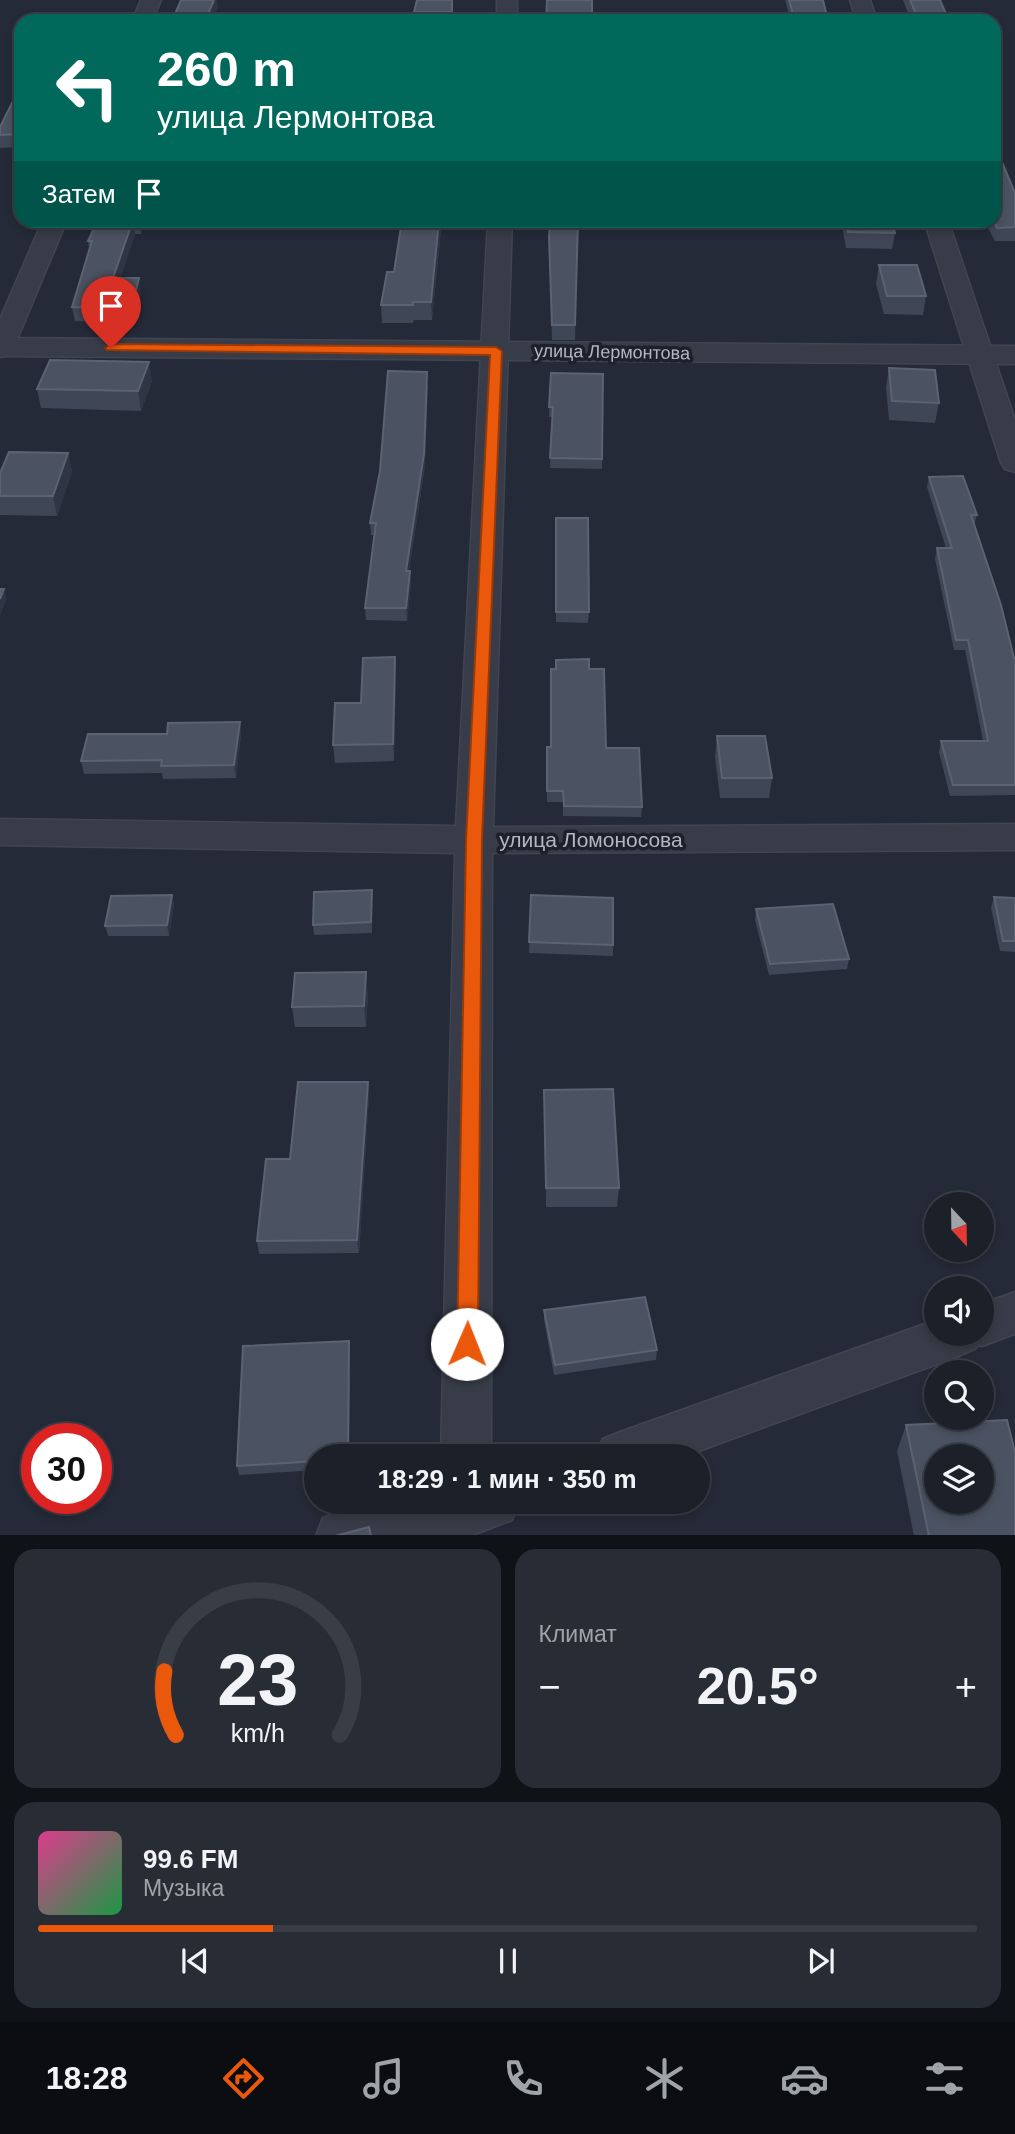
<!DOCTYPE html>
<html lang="ru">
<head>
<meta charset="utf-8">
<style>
	body { margin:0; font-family:Helvetica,sans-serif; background:#282d35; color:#f1f3f6; height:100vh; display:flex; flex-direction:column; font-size:26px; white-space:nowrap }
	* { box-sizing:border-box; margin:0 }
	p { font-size:23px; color:#a0a3a8 }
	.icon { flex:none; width:38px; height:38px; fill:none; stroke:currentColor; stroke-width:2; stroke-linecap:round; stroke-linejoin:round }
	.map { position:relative; height:1535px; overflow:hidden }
	.drawer { display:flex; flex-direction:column; gap:14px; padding:14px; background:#0f1217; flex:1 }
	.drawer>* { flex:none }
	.top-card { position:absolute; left:14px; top:14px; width:987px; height:214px; border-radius:21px; box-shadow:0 4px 10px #0003,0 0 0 2px #393e46; background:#00695c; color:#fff; overflow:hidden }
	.needle { width:46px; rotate:158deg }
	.tools { position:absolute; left:924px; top:1192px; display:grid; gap:14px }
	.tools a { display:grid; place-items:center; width:70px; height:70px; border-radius:50%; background:#1b2029; box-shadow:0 4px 10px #0003,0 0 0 2px #393e46; font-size:35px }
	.speed { position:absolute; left:21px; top:1423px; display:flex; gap:14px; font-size:35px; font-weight:700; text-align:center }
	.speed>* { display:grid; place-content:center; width:91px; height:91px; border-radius:50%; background:#1b2029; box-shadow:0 4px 10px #0003,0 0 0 2px #393e46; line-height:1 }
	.speed .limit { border:10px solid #d22; background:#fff; color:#111 }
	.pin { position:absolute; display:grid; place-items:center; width:60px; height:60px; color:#fff; margin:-72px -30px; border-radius:50% 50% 50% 0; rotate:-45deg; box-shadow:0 0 7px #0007 }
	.pin .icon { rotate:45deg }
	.me { position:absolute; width:77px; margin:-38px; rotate:1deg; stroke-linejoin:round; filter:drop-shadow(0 0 5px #0008) }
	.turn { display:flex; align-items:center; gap:24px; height:147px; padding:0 28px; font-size:32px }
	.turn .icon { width:91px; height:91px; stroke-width:2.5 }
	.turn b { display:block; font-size:49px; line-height:60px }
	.then { display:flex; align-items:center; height:66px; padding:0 28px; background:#0003; gap:14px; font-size:26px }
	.big { font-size:52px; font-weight:800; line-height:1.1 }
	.drawer .card { flex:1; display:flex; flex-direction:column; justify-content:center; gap:10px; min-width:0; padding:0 24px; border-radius:21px; background:#282d35 }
	.drawer .dial { align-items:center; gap:0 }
	.dial svg { height:182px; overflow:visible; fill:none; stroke:#393e46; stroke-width:7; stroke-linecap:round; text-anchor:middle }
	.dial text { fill:#f1f3f6; stroke:none }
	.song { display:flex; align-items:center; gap:21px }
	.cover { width:84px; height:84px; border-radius:10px; background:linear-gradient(135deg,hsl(330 70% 55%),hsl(140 70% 35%)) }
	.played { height:7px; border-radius:4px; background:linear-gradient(90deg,#ea580c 25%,#393e46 25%) }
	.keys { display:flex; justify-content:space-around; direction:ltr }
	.heat { display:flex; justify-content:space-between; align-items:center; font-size:38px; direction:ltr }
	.drawer .tiles { flex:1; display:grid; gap:14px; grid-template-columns:1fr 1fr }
	.card:last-child { grid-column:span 2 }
	.trip { position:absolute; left:304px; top:1444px; width:406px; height:70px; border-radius:35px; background:#1b2029; box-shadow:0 4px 10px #0003,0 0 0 2px #393e46; font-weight:800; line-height:70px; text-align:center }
	.menu { display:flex; height:112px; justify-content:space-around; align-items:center; background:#0b0d10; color:#a0a3a8 }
	.menu .icon { width:49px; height:49px }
	.menu .active { color:#ea580c }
	.menu b { font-size:32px; color:#f1f3f6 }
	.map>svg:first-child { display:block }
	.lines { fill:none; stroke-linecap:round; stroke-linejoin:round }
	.minor-casing { stroke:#404551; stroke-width:3 }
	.tertiary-casing { stroke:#404551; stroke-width:3 }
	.minor { fill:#373c48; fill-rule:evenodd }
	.tertiary { fill:#373c48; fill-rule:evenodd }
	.wall { fill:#3f4655 }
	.shaded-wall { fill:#2f3544 }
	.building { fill:#4b5261; stroke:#5b6271; stroke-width:2; fill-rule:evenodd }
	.route { fill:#ea580c; stroke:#983908; stroke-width:2 }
	.labels { text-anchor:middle; stroke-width:7; stroke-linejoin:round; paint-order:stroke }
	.far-street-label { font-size:18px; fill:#b2b7c4; stroke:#1c212c }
	.street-label { font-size:21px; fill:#b2b7c4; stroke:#1c212c }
</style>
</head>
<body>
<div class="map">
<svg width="1015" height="1536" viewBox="0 0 1015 1536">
	<rect width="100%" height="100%" fill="#242a37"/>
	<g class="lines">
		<!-- minor casing -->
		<g class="minor-casing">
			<path id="minor" d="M 141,0 L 161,0 L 152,21 L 132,21 Z
				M 497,0 L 517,0 L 517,21 L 497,21 Z
				M 850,0 L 870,0 L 877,21 L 857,21 Z
				M 43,220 L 67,220 L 13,349 L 9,355 L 0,357 L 0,319 Z
				M 488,220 L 512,220 L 493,827 L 1015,824 L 1015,850 L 492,853 L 491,1456 L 441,1456 L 455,853 L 0,845 L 0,819 L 456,826 Z
				M 924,220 L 948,220 L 1015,420 L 1015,472 L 1005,469 L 1001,463 Z
				M 1015,1292 L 1015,1334 L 982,1346 L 978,1345 L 975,1349 L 959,1356 L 685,1456 L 595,1456 L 603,1439 L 620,1432 L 936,1320 L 936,1334 L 982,1334 L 982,1304 Z
				M 389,1502 L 519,1502 L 512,1520 L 470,1536 L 316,1536 L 323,1518 L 341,1511 Z"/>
		</g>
		<!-- tertiary casing -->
		<g class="tertiary-casing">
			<path id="tertiary" d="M 0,338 L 1015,346 L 1015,364 L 0,356 Z"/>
		</g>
		<!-- minor -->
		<use href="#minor" class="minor"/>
		<!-- tertiary -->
		<use href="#tertiary" class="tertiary"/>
	</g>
	<!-- wall -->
	<path class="wall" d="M 453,0 L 452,21 L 414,21 L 414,12 Z
		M 785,0 L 823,0 L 828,21 L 791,21 Z
		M 903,0 L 940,0 L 949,21 L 911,21 Z
		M 21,85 L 21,147 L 0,148 L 0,127 Z
		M 1015,193 L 1015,241 L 995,241 L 984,220 L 994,220 Z
		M 98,220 L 145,220 L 141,234 L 135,234 L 120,278 L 141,292 L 133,324 L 75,321 L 72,307 L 89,249 L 88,241 Z
		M 578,220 L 575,340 L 552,340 L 549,237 Z
		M 841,220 L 891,220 L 895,233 L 892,249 L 846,248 Z
		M 441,230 L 432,320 L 414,320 L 413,323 L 382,323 L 381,305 L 394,272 Z
		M 879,265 L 926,296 L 923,315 L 884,314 L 876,284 Z
		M 889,368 L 939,403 L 935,423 L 889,420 L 886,387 Z
		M 551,373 L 603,374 L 602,469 L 550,468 L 552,417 L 549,417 Z
		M 152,381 L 141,411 L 41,408 L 37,389 Z
		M 428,384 L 425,466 L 409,571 L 411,583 L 407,621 L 366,620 L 365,608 L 375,535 L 371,535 L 370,523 Z
		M 68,453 L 72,472 L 57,516 L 0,515 L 0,473 Z
		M 929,477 L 977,515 L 974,526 L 1014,658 L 1015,658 L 1015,795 L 950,796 L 939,752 L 941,741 L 983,741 L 965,650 L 954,650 L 935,559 L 937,548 L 946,548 L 927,487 Z
		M 556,518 L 589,612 L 588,623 L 556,622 Z
		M 395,657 L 396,675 L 394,761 L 335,763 L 333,745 L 361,703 Z
		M 589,669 L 606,748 L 642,807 L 641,817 L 563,816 L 563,802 L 547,802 L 547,747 L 551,747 Z
		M 240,722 L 241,735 L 236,778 L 163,779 L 162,773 L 84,774 L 81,761 L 167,734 Z
		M 717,736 L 772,778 L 769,798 L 720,798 L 715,757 Z
		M 172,895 L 174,905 L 169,936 L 108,936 L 105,926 Z
		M 531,895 L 613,945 L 613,956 L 529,953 Z
		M 994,897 L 1015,898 L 1015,952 L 1000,951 L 991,908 Z
		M 372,901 L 372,933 L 314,935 L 313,925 Z
		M 756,909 L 849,959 L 847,969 L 769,975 L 755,920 Z
		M 368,992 L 366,1027 L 295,1027 L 292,1007 Z
		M 368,1082 L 369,1096 L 359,1253 L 259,1254 L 257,1241 L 290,1159 Z
		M 544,1090 L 619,1188 L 617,1207 L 546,1207 Z
		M 544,1310 L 657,1350 L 656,1360 L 554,1375 L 544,1320 Z
		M 350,1351 L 349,1456 L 317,1456 L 317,1470 L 239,1475 L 237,1466 Z
		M 906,1425 L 1015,1536 L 914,1536 L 897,1451 Z"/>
	<!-- shaded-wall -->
	<path class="shaded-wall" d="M 213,0 L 217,0 L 218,7 L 212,21 L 205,21 Z
		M 133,220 L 135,234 L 116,293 L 113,278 Z
		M 139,220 L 145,220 L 141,234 Z
		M 438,220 L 440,220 L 441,230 L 432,320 L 431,302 Z
		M 139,278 L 141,292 L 133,324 L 131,309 Z
		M 149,362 L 152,381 L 141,411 L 138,391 Z
		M 427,372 L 425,466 L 407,583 L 406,571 Z
		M 68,453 L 72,472 L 57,516 L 53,496 Z
		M 410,571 L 411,583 L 407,621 L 406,608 Z
		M 4,589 L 7,599 L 0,616 L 0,599 Z
		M 395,657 L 396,675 L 394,761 L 393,744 Z
		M 240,722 L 241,735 L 236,778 L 234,765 Z
		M 172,895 L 174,905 L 169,936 L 167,925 Z
		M 366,972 L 368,992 L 366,1027 L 364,1006 Z
		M 368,1082 L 369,1096 L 359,1253 L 357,1240 Z
		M 349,1341 L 350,1351 L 349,1456 L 348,1456 Z"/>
	<!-- building -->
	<path class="building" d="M 181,0 L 214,0 L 205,21 L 172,21 Z
		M 417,0 L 452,0 L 452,12 L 414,12 Z
		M 547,0 L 592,0 L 592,21 L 546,21 Z
		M 789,0 L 823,0 L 828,21 L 795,21 Z
		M 910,0 L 940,0 L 949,21 L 919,21 Z
		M 21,85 L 21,134 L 0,135 L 0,127 Z
		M 994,143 L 1015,193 L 1015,227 L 997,228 L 993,220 Z
		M 98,220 L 133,220 L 113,278 L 139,278 L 131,309 L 72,307 L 92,241 L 88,241 Z
		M 402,220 L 439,220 L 431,302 L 413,302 L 413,305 L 381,305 L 387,272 L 394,272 Z
		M 550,220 L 578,220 L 575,325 L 552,325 L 549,237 Z
		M 846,220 L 891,220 L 895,233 L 848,232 Z
		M 879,265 L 917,265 L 926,296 L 887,296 Z
		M 50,360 L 149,362 L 138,391 L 37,389 Z
		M 889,368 L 935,370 L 939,403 L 892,401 Z
		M 388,371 L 427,372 L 424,454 L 406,571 L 410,571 L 406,608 L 365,608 L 376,523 L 370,523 L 380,471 Z
		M 551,373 L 603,374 L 602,459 L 550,458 L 553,407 L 549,407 Z
		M 9,452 L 68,453 L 53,496 L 0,496 L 0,473 Z
		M 963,476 L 977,515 L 971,515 L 1001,605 L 1014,658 L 1015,658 L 1015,785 L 953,785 L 941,741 L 988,741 L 968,640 L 956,640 L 937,548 L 952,548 L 929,477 Z
		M 556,518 L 588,518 L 589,612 L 556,612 Z
		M 0,589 L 4,589 L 0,599 Z
		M 395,657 L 393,744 L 333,745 L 335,703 L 361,703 L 363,658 Z
		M 589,659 L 589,669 L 604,669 L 606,748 L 639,748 L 642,807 L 564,806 L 563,791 L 547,791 L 547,747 L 551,747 L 551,669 L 556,669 L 556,660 Z
		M 240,722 L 234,765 L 161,766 L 162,760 L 81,761 L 88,734 L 167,734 L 168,723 Z
		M 717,736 L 765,736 L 772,778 L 722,778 Z
		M 372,890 L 371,922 L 313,925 L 314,892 Z
		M 172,895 L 167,925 L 105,926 L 111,896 Z
		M 531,895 L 613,898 L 613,945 L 529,942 Z
		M 994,897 L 1015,898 L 1015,941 L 1003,941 Z
		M 833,904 L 849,959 L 770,964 L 756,909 Z
		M 366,972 L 364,1006 L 292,1007 L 295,973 Z
		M 298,1082 L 368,1082 L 357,1240 L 257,1241 L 266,1159 L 290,1159 Z
		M 613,1089 L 619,1188 L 546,1188 L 544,1090 Z
		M 645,1297 L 657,1350 L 555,1365 L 544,1310 Z
		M 349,1341 L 348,1456 L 317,1456 L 317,1461 L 237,1466 L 243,1346 Z
		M 1007,1420 L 1015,1452 L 1015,1536 L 929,1536 L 906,1425 ZM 936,1456 L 982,1456 L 982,1502 L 936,1502 Z
		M 369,1527 L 371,1536 L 335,1536 Z"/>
	<!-- route -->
	<path class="route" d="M 111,344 L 496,347 L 502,351 L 482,840 L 478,1344 L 475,1351 L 467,1354 L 460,1351 L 457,1344 L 466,840 L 490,355 L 107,350 L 105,348 Z"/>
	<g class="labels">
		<!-- far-street labels -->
		<g class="far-street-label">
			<text transform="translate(612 352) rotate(1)" y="6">улица Лермонтова</text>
		</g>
		<!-- street labels -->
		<g class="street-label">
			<text x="591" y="847">улица Ломоносова</text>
		</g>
	</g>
</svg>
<div class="tools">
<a><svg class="needle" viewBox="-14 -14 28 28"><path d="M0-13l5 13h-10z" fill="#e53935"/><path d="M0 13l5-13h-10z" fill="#a0a3a8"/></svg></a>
<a><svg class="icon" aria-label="sound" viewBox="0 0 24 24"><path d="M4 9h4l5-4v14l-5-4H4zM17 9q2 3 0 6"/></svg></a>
<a><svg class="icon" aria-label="search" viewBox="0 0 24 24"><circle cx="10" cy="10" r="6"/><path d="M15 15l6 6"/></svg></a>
<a><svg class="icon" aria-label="layers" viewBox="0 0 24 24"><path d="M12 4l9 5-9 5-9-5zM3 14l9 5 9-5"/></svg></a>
</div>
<div class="speed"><div class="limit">30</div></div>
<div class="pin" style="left:111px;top:348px;background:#d93025"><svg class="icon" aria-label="arrive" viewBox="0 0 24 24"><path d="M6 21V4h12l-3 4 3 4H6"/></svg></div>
<svg class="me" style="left:467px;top:1344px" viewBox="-20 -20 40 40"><circle r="19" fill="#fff"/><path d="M0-13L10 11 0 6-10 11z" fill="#ea580c"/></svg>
<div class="trip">18:29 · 1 мин · 350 m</div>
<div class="top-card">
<div class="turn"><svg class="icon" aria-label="left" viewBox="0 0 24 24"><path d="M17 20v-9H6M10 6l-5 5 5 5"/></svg><div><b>260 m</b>улица Лермонтова</div></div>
<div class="then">Затем<svg class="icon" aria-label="arrive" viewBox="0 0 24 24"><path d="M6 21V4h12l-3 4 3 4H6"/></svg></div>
</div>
</div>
<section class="drawer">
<div class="tiles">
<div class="card dial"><svg viewBox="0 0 100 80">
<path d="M14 69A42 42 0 1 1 86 69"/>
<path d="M14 69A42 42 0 0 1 9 41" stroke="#ea580c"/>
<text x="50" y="56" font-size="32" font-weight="700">23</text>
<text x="50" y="72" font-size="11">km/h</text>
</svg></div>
<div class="card"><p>Климат</p>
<div class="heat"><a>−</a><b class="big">20.5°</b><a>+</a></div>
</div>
<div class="card">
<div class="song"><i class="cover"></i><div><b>99.6 FM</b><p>Музыка</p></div></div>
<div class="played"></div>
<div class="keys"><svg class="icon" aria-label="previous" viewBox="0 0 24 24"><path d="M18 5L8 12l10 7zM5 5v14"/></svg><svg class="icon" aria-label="pause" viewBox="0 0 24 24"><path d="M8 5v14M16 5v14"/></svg><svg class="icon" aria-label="next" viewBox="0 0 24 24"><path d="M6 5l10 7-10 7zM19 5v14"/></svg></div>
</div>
</div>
</section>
<nav class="menu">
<b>18:28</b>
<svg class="icon active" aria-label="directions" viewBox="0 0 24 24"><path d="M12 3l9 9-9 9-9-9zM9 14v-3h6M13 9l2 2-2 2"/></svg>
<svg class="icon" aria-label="music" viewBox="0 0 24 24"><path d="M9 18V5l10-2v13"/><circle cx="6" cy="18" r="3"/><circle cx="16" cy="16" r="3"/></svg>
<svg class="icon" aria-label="phone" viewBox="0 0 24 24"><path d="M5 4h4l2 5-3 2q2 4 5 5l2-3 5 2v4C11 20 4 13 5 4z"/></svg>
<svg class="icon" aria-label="climate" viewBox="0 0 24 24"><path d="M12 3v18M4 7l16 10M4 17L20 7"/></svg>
<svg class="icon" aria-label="car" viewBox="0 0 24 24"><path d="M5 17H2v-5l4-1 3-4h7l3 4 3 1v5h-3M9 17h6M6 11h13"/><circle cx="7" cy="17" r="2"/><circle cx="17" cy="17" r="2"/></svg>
<svg class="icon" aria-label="filters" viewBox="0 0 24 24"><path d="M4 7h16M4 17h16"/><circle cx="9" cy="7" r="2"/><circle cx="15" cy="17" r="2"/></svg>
</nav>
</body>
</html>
